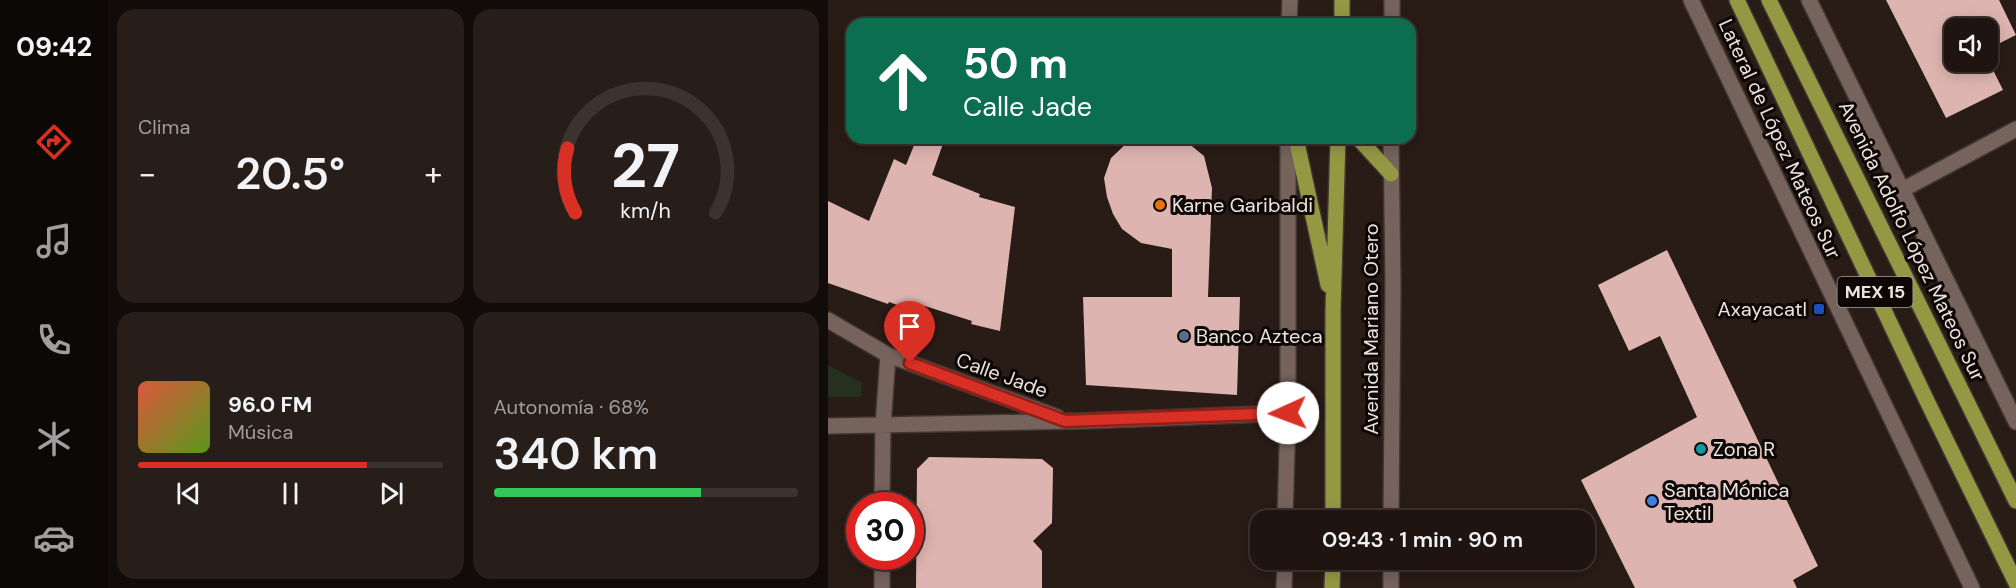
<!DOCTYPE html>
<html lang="es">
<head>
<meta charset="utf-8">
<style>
	body { margin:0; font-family:"DM Sans",sans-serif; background:#271d19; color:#f1f3f6; height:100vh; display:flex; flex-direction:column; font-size:22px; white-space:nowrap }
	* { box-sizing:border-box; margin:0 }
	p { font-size:20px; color:#a19e9f }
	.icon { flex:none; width:33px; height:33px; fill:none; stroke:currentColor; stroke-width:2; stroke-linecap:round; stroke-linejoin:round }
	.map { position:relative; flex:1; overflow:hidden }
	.side { display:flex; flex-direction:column; gap:9px; padding:9px; background:#110b09; width:720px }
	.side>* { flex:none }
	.hud { position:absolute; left:18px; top:18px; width:570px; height:126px; border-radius:18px; box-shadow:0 3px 15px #0003,0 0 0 2px #3c3330; background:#0b6e4f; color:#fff; overflow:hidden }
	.tools { position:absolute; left:1116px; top:18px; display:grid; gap:12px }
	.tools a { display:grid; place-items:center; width:54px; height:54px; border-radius:12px; background:#1f1410; box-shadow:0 3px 15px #0003,0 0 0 2px #3c3330; font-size:30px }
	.speed { position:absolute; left:18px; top:492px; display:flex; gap:12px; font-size:30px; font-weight:700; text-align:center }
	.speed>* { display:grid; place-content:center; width:78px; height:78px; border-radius:50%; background:#1f1410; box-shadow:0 3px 15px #0003,0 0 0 2px #3c3330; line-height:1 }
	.speed .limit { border:9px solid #d22; background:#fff; color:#111 }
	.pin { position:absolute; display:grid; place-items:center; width:51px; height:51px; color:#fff; margin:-62px -26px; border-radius:50% 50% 50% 0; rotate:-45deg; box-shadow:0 0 6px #0007 }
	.pin .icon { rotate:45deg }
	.me { position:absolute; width:66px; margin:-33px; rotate:268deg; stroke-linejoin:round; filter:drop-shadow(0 0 4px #0008) }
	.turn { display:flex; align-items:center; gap:21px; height:126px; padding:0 18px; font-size:27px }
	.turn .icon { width:78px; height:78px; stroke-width:2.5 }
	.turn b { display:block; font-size:42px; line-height:51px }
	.big { font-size:45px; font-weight:600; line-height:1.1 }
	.side .tile { flex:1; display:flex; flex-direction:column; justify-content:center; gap:9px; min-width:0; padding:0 21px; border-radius:18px; background:#271d19 }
	.side .dial { align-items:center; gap:0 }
	.dial svg { height:156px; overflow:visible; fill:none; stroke:#3c3330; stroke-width:7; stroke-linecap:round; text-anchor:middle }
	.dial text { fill:#f1f3f6; stroke:none }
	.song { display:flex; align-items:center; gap:18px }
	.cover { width:72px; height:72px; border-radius:9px; background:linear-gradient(135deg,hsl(10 70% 55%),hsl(90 70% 35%)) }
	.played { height:6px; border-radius:3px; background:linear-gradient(90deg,#d93025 75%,#3c3330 75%) }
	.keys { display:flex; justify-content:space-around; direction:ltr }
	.heat { display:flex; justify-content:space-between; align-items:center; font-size:33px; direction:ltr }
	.charge { height:9px; border-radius:4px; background:linear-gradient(90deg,#34c759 68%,#3c3330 0) }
	.side .tiles { flex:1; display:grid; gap:9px; grid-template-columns:repeat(2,1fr) }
	.trip { position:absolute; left:422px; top:510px; width:345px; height:60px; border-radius:18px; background:#1f1410; box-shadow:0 3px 15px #0003,0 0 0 2px #3c3330; font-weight:600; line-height:60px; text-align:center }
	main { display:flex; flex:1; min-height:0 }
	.dock { display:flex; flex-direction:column; width:108px; justify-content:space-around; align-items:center; background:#0c0806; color:#a19e9f }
	.dock .icon { width:42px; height:42px }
	.dock .current { color:#d93025 }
	.dock b { font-size:27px; color:#f1f3f6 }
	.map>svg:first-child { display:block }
	.green { fill:#26301f }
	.building { fill:#ddb4b0 }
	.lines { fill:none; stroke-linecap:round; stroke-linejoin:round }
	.street-casing { stroke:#413632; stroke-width:18 }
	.secondary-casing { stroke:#413632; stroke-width:18 }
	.primary-casing { stroke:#413632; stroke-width:18 }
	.street { stroke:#75635c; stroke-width:15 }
	.secondary { stroke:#75635c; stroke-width:15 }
	.primary { stroke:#959843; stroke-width:15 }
	.route-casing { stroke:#8d1f18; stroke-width:15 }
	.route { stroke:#d93025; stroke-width:10 }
	.food-dot { fill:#e8710a; stroke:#0d0705; stroke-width:2 }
	.transit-dot { fill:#1a4fb4; stroke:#0d0705; stroke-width:2 }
	.service-dot { fill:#5c6f8a; stroke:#0d0705; stroke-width:2 }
	.culture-dot { fill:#0f9aa8; stroke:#0d0705; stroke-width:2 }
	.shop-dot { fill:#3f7fe0; stroke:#0d0705; stroke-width:2 }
	.labels { text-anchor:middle; stroke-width:6; stroke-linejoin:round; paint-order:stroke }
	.shield { fill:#0d0705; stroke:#a9a09d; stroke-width:1.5 }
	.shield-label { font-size:18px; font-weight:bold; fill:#ece2de }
	.street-label { font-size:20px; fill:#ece2de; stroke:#0d0705 }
	.poi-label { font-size:20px; fill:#ece2de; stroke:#0d0705; text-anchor:start }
</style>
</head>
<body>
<main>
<nav class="dock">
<b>09:42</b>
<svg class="icon current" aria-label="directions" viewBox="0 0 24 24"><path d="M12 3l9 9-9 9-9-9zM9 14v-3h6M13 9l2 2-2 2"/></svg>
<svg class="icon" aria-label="music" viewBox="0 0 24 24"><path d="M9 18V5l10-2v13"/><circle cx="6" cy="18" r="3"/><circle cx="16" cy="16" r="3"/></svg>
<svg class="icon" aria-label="phone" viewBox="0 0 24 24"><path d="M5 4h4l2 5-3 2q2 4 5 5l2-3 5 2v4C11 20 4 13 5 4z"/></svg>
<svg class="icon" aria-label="climate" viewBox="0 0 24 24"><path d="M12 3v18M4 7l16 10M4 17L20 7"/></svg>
<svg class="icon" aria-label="car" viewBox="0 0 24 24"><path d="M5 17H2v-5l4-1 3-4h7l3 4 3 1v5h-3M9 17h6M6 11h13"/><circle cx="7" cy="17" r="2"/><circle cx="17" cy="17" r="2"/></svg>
</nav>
<section class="side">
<div class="tiles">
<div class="tile"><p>Clima</p>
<div class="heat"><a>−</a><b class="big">20.5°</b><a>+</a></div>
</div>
<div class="tile dial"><svg viewBox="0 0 100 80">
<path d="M14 69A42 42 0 1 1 86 69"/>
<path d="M14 69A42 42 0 0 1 10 36" stroke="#d93025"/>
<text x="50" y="56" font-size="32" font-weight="700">27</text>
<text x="50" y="72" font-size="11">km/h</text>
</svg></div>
<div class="tile">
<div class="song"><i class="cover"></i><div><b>96.0 FM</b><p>Música</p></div></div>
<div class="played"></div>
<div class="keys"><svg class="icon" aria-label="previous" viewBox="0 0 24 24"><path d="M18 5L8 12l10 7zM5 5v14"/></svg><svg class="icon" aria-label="pause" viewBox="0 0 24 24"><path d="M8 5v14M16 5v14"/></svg><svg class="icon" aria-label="next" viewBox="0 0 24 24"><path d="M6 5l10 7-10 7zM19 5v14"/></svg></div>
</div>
<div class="tile"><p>Autonomía · 68%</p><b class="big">340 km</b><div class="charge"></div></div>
</div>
</section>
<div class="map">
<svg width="1188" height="588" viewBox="0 0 1188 588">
	<rect width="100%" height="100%" fill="#291b15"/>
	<!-- green -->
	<path class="green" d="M 0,365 L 34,383 L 33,397 L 0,397 Z"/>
	<!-- building -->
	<path class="building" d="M 1058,0 L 1171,0 L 1188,35 L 1160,49 L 1160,28 L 1126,28 L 1126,62 L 1160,62 L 1160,60 L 1175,90 L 1118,118 Z
		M 89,138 L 117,138 L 104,175 L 152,194 L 151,197 L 187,207 L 172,331 L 143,324 L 144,321 L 97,306 L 94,314 L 61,302 L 60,304 L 0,283 L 0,201 L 41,221 L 66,159 L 78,165 Z
		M 311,138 L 354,138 L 376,156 L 384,188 L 380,297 L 412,297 L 409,395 L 258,385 L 255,297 L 344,297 L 344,249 L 313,243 L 294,229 L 285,214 L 279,197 L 276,178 L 283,158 L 302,140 Z
		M 839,250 L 990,566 L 965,580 L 969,588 L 807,588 L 753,480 L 869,417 L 832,336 L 801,351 L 770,285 Z
		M 101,457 L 214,459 L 225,468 L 224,523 L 205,541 L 214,551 L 214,588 L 88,588 L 89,469 Z"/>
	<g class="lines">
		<!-- street casing -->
		<g class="street-casing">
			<path id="street" d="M 1074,190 L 1188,129
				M 0,320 L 60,355 L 229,417
				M 0,426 L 255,421 L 460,413
				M 54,506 L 55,426 L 60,355
				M 54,588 L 54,556"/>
		</g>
		<!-- secondary casing -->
		<g class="secondary-casing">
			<path id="secondary" d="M 863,0 L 1144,588
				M 981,0 L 1188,422
				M 461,24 L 462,0
				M 564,24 L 564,0
				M 563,138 L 565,285 L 563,520
				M 457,520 L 460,413 L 460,138
				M 456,588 L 457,560
				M 563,588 L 563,560"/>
		</g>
		<!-- primary casing -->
		<g class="primary-casing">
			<path id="primary" d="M 909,0 L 1098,399 L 1188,583
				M 941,0 L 1188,501
				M 514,24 L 514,0
				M 468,138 L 500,285
				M 530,138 L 563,174
				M 505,520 L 505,310 L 510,138
				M 504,588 L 505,560"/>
		</g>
		<!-- street -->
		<use href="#street" class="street"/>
		<!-- secondary -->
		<use href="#secondary" class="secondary"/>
		<!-- primary -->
		<use href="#primary" class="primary"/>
	</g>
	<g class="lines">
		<!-- route casing -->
		<g class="route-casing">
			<path id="route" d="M 82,363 L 237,421 L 460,413"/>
		</g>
		<!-- route -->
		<use href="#route" class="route"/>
	</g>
	<!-- markers -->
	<circle class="food-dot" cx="332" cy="205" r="6"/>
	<rect class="transit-dot" x="985" y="303" width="12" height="12" rx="3"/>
	<circle class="service-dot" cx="356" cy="336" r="6"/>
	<circle class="culture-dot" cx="873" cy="449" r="6"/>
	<circle class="shop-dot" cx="824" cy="501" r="6"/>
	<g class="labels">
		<!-- shield labels -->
		<rect class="shield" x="1009.5" y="277" width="75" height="30" rx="4.5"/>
		<g class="shield-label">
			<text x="1047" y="298">MEX 15</text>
		</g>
		<!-- street labels -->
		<g class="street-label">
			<text transform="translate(952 139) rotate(65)" y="7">Lateral de López Mateos Sur</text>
			<text transform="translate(1084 241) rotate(64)" y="7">Avenida Adolfo López Mateos Sur</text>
			<text transform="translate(543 329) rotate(-90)" y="7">Avenida Mariano Otero</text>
			<text transform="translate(174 375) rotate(20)" y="7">Calle Jade</text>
		</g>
		<!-- poi labels -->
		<g class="poi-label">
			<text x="344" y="212">Karne Garibaldi</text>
			<text x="979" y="316" text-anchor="end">Axayacatl</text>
			<text x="368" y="343">Banco Azteca</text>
			<text x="885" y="456">Zona R</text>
			<text x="836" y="497">Santa Mónica<tspan x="836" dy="23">Textil</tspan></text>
		</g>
	</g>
</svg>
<div class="tools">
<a><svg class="icon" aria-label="sound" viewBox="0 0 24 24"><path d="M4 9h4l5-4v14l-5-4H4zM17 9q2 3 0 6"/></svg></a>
</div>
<div class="speed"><div class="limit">30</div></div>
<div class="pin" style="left:82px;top:363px;background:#d93025"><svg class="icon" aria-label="arrive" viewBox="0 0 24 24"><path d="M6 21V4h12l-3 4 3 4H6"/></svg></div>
<svg class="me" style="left:460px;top:413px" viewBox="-20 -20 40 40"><circle r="19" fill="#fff"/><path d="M0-13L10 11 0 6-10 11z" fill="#d93025"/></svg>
<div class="trip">09:43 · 1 min · 90 m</div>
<div class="hud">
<div class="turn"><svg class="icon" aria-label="ahead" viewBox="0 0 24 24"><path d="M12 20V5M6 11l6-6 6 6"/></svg><div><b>50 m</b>Calle Jade</div></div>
</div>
</div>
</main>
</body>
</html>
